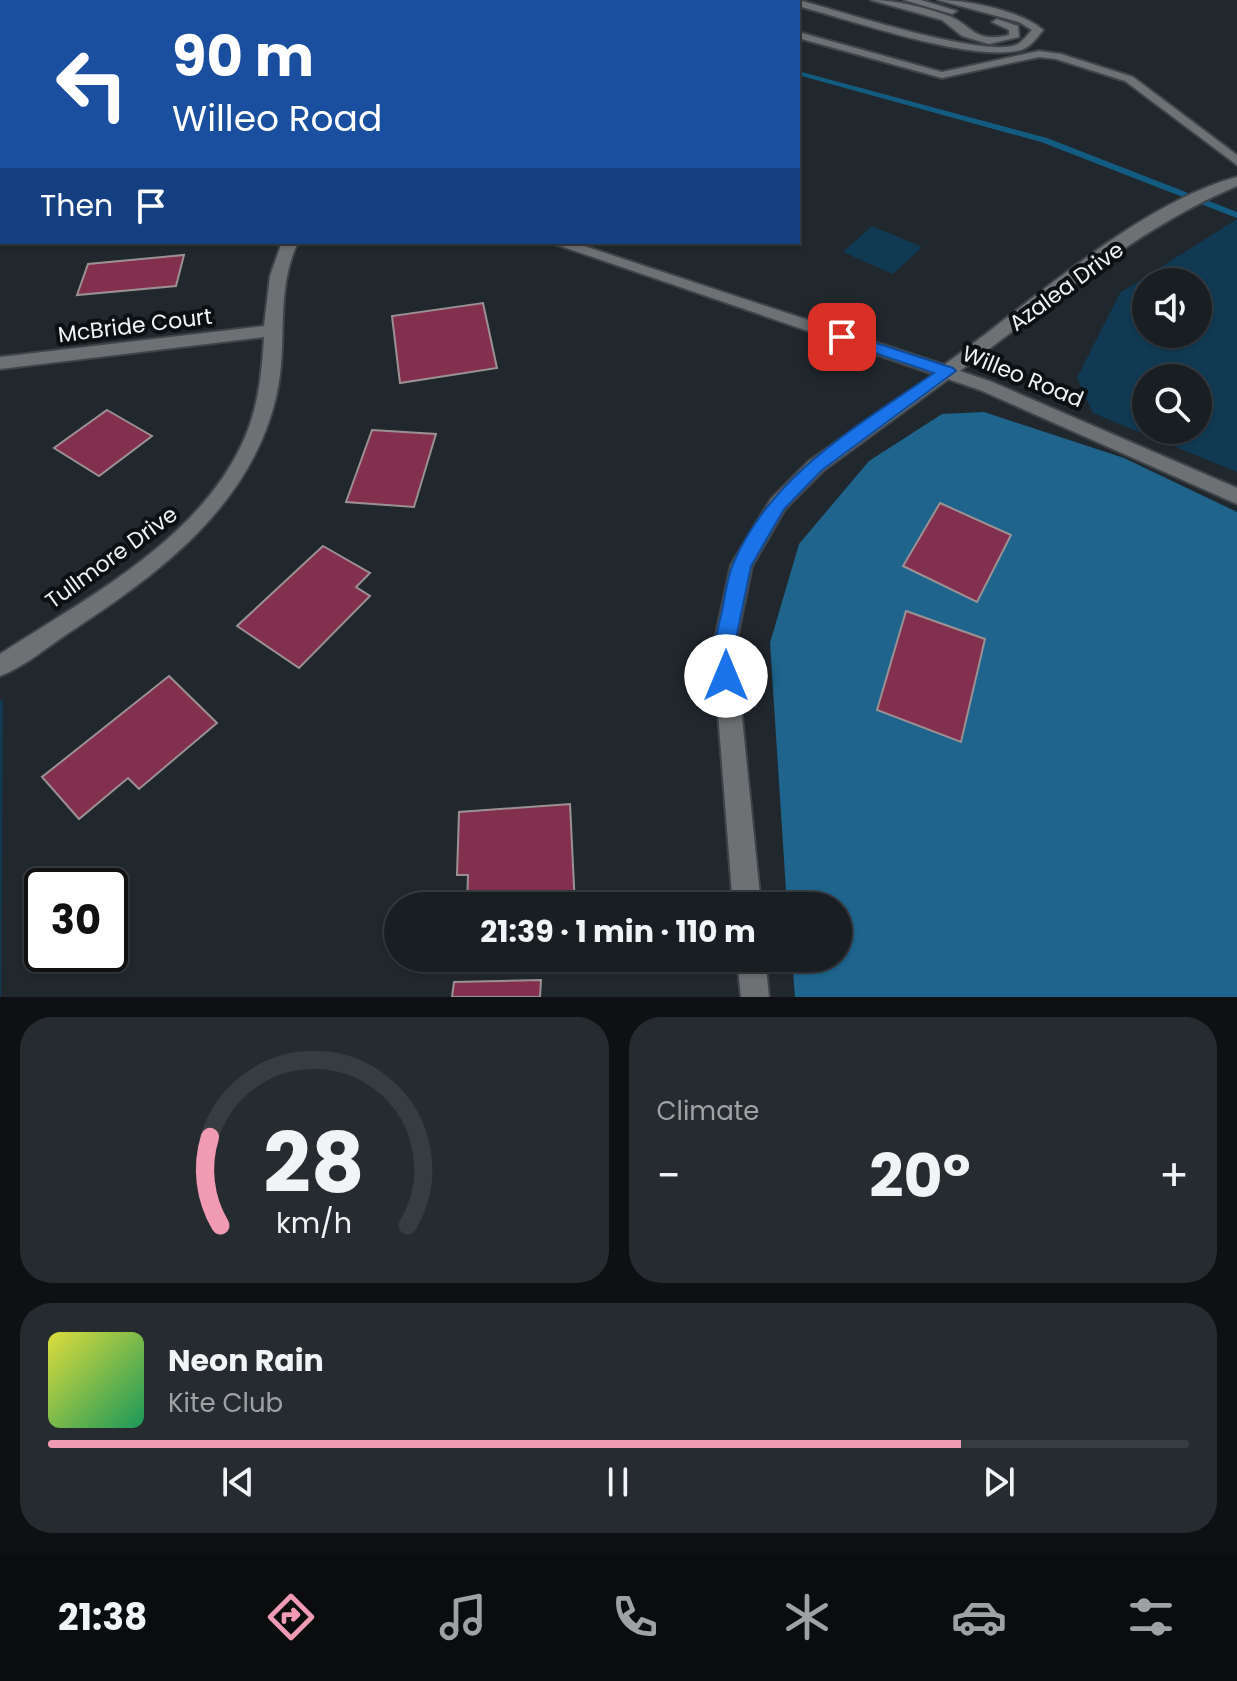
<!DOCTYPE html>
<html lang="en">
<head>
<meta charset="utf-8">
<style>
	body { margin:0; font-family:Poppins,sans-serif; background:#262b2f; color:#f1f3f6; height:100vh; display:flex; flex-direction:column; font-size:30px; white-space:nowrap }
	* { box-sizing:border-box; margin:0 }
	p { font-size:26px; color:#9fa2a5 }
	.icon { flex:none; width:44px; height:44px; fill:none; stroke:currentColor; stroke-width:2; stroke-linecap:round; stroke-linejoin:round }
	.map { position:relative; height:997px; overflow:hidden }
	.sheet { display:flex; flex-direction:column; gap:20px; padding:20px; background:#0e1013; flex:1 }
	.sheet>* { flex:none }
	.top-card { position:absolute; left:0px; top:0px; width:800px; height:244px; box-shadow:0 2px 6px #0004,0 0 0 2px #373c40; background:#1a4fa0; color:#fff; overflow:hidden }
	.tools { position:absolute; left:1132px; top:268px; display:grid; gap:16px }
	.tools a { display:grid; place-items:center; width:80px; height:80px; border-radius:50%; background:#191e22; box-shadow:0 2px 6px #0004,0 0 0 2px #373c40; font-size:40px }
	.speed { position:absolute; left:24px; top:868px; display:flex; gap:16px; font-size:40px; font-weight:700; text-align:center }
	.speed>* { display:grid; place-content:center; width:104px; height:104px; border-radius:50%; background:#191e22; box-shadow:0 2px 6px #0004,0 0 0 2px #373c40; line-height:1 }
	.speed .limit { border:4px solid #111; border-radius:12px; background:#fff; color:#111 }
	.pin { position:absolute; display:grid; place-items:center; width:68px; height:68px; color:#fff; margin:-34px; border-radius:16px; box-shadow:0 4px 12px #0006 }
	.me { position:absolute; width:88px; margin:-44px; rotate:0deg; stroke-linejoin:round; filter:drop-shadow(0 0 6px #0008) }
	.turn { display:flex; align-items:center; gap:28px; height:168px; padding:0 40px; font-size:36px }
	.turn .icon { width:104px; height:104px; stroke-width:2.5 }
	.turn b { display:block; font-size:56px; line-height:68px }
	.then { display:flex; align-items:center; height:76px; padding:0 40px; background:#0003; gap:16px; font-size:30px }
	.big { font-size:60px; font-weight:700; line-height:1.1 }
	.sheet .card { flex:1; display:flex; flex-direction:column; justify-content:center; gap:12px; min-width:0; padding:0 28px; border-radius:32px; background:#262b2f }
	.sheet .dial { align-items:center; gap:0 }
	.dial svg { height:208px; overflow:visible; fill:none; stroke:#373c40; stroke-width:7; stroke-linecap:round; text-anchor:middle }
	.dial text { fill:#f1f3f6; stroke:none }
	.song { display:flex; align-items:center; gap:24px }
	.cover { width:96px; height:96px; border-radius:12px; background:linear-gradient(135deg,hsl(60 70% 55%),hsl(150 70% 35%)) }
	.played { height:8px; border-radius:4px; background:linear-gradient(90deg,#f19ab4 80%,#373c40 80%) }
	.keys { display:flex; justify-content:space-around; direction:ltr }
	.heat { display:flex; justify-content:space-between; align-items:center; font-size:44px; direction:ltr }
	.sheet .tiles { flex:1; display:grid; gap:20px; grid-template-columns:1fr 1fr }
	.card:last-child { grid-column:span 2 }
	.trip { position:absolute; left:384px; top:892px; width:468px; height:80px; border-radius:40px; background:#191e22; box-shadow:0 2px 6px #0004,0 0 0 2px #373c40; font-weight:700; line-height:80px; text-align:center }
	.tab-bar { display:flex; height:128px; justify-content:space-around; align-items:center; background:#0a0c0e; color:#9fa2a5 }
	.tab-bar .icon { width:56px; height:56px }
	.tab-bar .on { color:#f19ab4 }
	.tab-bar b { font-size:36px; color:#f1f3f6 }
	.map>svg:first-child { display:block }
	.green { fill:#103a54; fill-rule:evenodd }
	.forest { fill:#1e648d }
	.lines { fill:none; stroke-linecap:round; stroke-linejoin:round }
	.stream { fill:#125c84; fill-rule:evenodd }
	.building { fill:#83304e; stroke:#9b9193; stroke-width:2 }
	.service-casing { stroke:#3e4449; stroke-width:4 }
	.minor-casing { stroke:#3e4449; stroke-width:4 }
	.tertiary-casing { stroke:#3e4449; stroke-width:4 }
	.service { fill:#6e7174; fill-rule:evenodd }
	.minor { fill:#6e7174; fill-rule:evenodd }
	.tertiary { fill:#6e7174; fill-rule:evenodd }
	.route { fill:#1a73e8; stroke:#114b97; stroke-width:2 }
	.labels { text-anchor:middle; stroke-width:8; stroke-linejoin:round; paint-order:stroke }
	.street-label { font-size:22px; fill:#eff3f6; stroke:#0d1012 }
</style>
</head>
<body>
<div class="map">
<svg width="1237" height="997" viewBox="0 0 1237 997">
	<rect width="100%" height="100%" fill="#21282d"/>
	<!-- green -->
	<path class="green" d="M 1237,219 L 1237,472 L 1093,413 L 1077,378 L 1120,293 ZM 1146,282 L 1198,282 L 1198,334 L 1146,334 ZM 1198,378 L 1198,430 L 1146,430 L 1146,378 Z
		M 872,226 L 922,247 L 893,274 L 843,252 Z
		M 3,699 L 1,997 L 0,997 L 0,701 Z"/>
	<!-- forest -->
	<path class="forest" d="M 984,412 L 1124,458 L 1237,512 L 1237,997 L 795,997 L 792,958 L 838,958 L 838,906 L 787,906 L 770,643 L 799,544 L 869,461 L 942,414 Z"/>
	<g class="lines">
		<!-- stream -->
		<path class="stream" d="M 558,0 L 568,0 L 571,2 L 561,2 Z
			M 798,71 L 1047,138 L 1237,212 L 1237,218 L 1041,142 L 798,75 Z"/>
	</g>
	<!-- building -->
	<path class="building" d="M 184,255 L 176,286 L 77,295 L 88,264 Z
		M 483,303 L 497,368 L 400,383 L 392,316 Z
		M 107,410 L 152,436 L 99,476 L 54,448 Z
		M 372,430 L 436,434 L 414,507 L 346,502 Z
		M 940,503 L 1011,535 L 977,602 L 903,566 Z
		M 323,546 L 370,573 L 356,587 L 370,596 L 299,668 L 237,626 Z
		M 906,611 L 985,639 L 961,742 L 877,710 Z
		M 169,676 L 217,723 L 139,789 L 128,778 L 79,819 L 42,777 Z
		M 570,804 L 575,906 L 467,906 L 468,875 L 457,875 L 459,812 Z
		M 541,980 L 540,997 L 452,997 L 454,982 Z"/>
	<g class="lines">
		<!-- service casing -->
		<g class="service-casing">
			<path id="service" d="M 649,0 L 667,0 L 668,2 L 650,2 Z
				M 798,0 C 838,10 987,60 1018,44 C 1023,41 1028,34 1032,30 L 1019,22 L 938,0 C 967,0 1022,11 1043,30 C 1038,37 1029,48 1021,50 C 972,63 851,20 798,6 L 798,2 L 794,2 Z
				M 871,0 C 896,0 922,7 946,15 C 973,24 972,44 1009,35 L 1009,30 L 992,22 L 997,19 L 1018,26 L 1019,37 L 989,44 L 962,36 L 942,20 Z
				M 904,0 L 921,0 L 957,11 L 952,14 Z
				M 798,32 L 942,72 L 1039,51 L 1061,54 L 1133,77 L 1237,155 L 1237,165 L 1125,81 L 1056,59 L 1039,57 L 942,78 L 798,38 Z"/>
		</g>
		<!-- minor casing -->
		<g class="minor-casing">
			<path id="minor" d="M 484,0 L 500,0 L 482,2 Z
				M 282,242 L 298,242 C 274,293 289,344 276,397 C 250,508 157,575 67,634 C 46,648 24,667 0,676 L 0,654 C 86,598 196,542 242,444 C 258,410 262,374 264,337 L 0,369 L 0,357 L 264,326 L 270,276 Z
				M 948,365 L 954,367 L 957,371 L 954,375 L 823,471 L 785,509 L 752,566 L 735,648 L 761,906 L 733,906 L 713,648 L 731,565 L 771,499 L 809,461 Z
				M 737,958 L 765,958 L 769,997 L 741,997 Z"/>
		</g>
		<!-- tertiary casing -->
		<g class="tertiary-casing">
			<path id="tertiary" d="M 128,0 L 140,0 L 142,2 L 130,2 Z
				M 1237,177 L 1237,186 C 1133,230 1050,305 960,371 L 992,382 L 1237,488 L 1237,504 L 980,390 L 549,242 L 572,242 L 944,365 C 1027,306 1139,203 1237,177 Z"/>
		</g>
		<!-- service -->
		<use href="#service" class="service"/>
		<!-- minor -->
		<use href="#minor" class="minor"/>
		<!-- tertiary -->
		<use href="#tertiary" class="tertiary"/>
	</g>
	<!-- route -->
	<path class="route" d="M 842,332 L 953,368 L 956,371 L 822,470 L 784,509 L 751,566 L 734,648 L 737,676 L 734,683 L 726,686 L 719,683 C 708,660 717,634 722,611 C 725,596 727,578 733,564 C 771,474 858,426 934,373 L 837,340 L 834,337 Z"/>
	<g class="labels">
		<!-- street labels -->
		<g class="street-label">
			<text transform="translate(1066 286) rotate(-36)" y="8">Azalea Drive</text>
			<text transform="translate(135 325) rotate(-7)" y="8">McBride Court</text>
			<text transform="translate(1023 376) rotate(22)" y="8">Willeo Road</text>
			<text transform="translate(111 557) rotate(-36)" y="8">Tullmore Drive</text>
		</g>
	</g>
</svg>
<div class="tools">
<a><svg class="icon" aria-label="sound" viewBox="0 0 24 24"><path d="M4 9h4l5-4v14l-5-4H4zM17 9q2 3 0 6"/></svg></a>
<a><svg class="icon" aria-label="search" viewBox="0 0 24 24"><circle cx="10" cy="10" r="6"/><path d="M15 15l6 6"/></svg></a>
</div>
<div class="speed"><div class="limit">30</div></div>
<div class="pin" style="left:842px;top:337px;background:#d93025"><svg class="icon" aria-label="arrive" viewBox="0 0 24 24"><path d="M6 21V4h12l-3 4 3 4H6"/></svg></div>
<svg class="me" style="left:726px;top:676px" viewBox="-20 -20 40 40"><circle r="19" fill="#fff"/><path d="M0-13L10 11 0 6-10 11z" fill="#1a73e8"/></svg>
<div class="trip">21:39 · 1 min · 110 m</div>
<div class="top-card">
<div class="turn"><svg class="icon" aria-label="left" viewBox="0 0 24 24"><path d="M17 20v-9H6M10 6l-5 5 5 5"/></svg><div><b>90 m</b>Willeo Road</div></div>
<div class="then">Then<svg class="icon" aria-label="arrive" viewBox="0 0 24 24"><path d="M6 21V4h12l-3 4 3 4H6"/></svg></div>
</div>
</div>
<section class="sheet">
<div class="tiles">
<div class="card dial"><svg viewBox="0 0 100 80">
<path d="M14 69A42 42 0 1 1 86 69"/>
<path d="M14 69A42 42 0 0 1 10 35" stroke="#f19ab4"/>
<text x="50" y="56" font-size="32" font-weight="700">28</text>
<text x="50" y="72" font-size="11">km/h</text>
</svg></div>
<div class="card"><p>Climate</p>
<div class="heat"><a>−</a><b class="big">20°</b><a>+</a></div>
</div>
<div class="card">
<div class="song"><i class="cover"></i><div><b>Neon Rain</b><p>Kite Club</p></div></div>
<div class="played"></div>
<div class="keys"><svg class="icon" aria-label="previous" viewBox="0 0 24 24"><path d="M18 5L8 12l10 7zM5 5v14"/></svg><svg class="icon" aria-label="pause" viewBox="0 0 24 24"><path d="M8 5v14M16 5v14"/></svg><svg class="icon" aria-label="next" viewBox="0 0 24 24"><path d="M6 5l10 7-10 7zM19 5v14"/></svg></div>
</div>
</div>
</section>
<nav class="tab-bar">
<b>21:38</b>
<svg class="icon on" aria-label="directions" viewBox="0 0 24 24"><path d="M12 3l9 9-9 9-9-9zM9 14v-3h6M13 9l2 2-2 2"/></svg>
<svg class="icon" aria-label="music" viewBox="0 0 24 24"><path d="M9 18V5l10-2v13"/><circle cx="6" cy="18" r="3"/><circle cx="16" cy="16" r="3"/></svg>
<svg class="icon" aria-label="phone" viewBox="0 0 24 24"><path d="M5 4h4l2 5-3 2q2 4 5 5l2-3 5 2v4C11 20 4 13 5 4z"/></svg>
<svg class="icon" aria-label="climate" viewBox="0 0 24 24"><path d="M12 3v18M4 7l16 10M4 17L20 7"/></svg>
<svg class="icon" aria-label="car" viewBox="0 0 24 24"><path d="M5 17H2v-5l4-1 3-4h7l3 4 3 1v5h-3M9 17h6M6 11h13"/><circle cx="7" cy="17" r="2"/><circle cx="17" cy="17" r="2"/></svg>
<svg class="icon" aria-label="filters" viewBox="0 0 24 24"><path d="M4 7h16M4 17h16"/><circle cx="9" cy="7" r="2"/><circle cx="15" cy="17" r="2"/></svg>
</nav>
</body>
</html>
